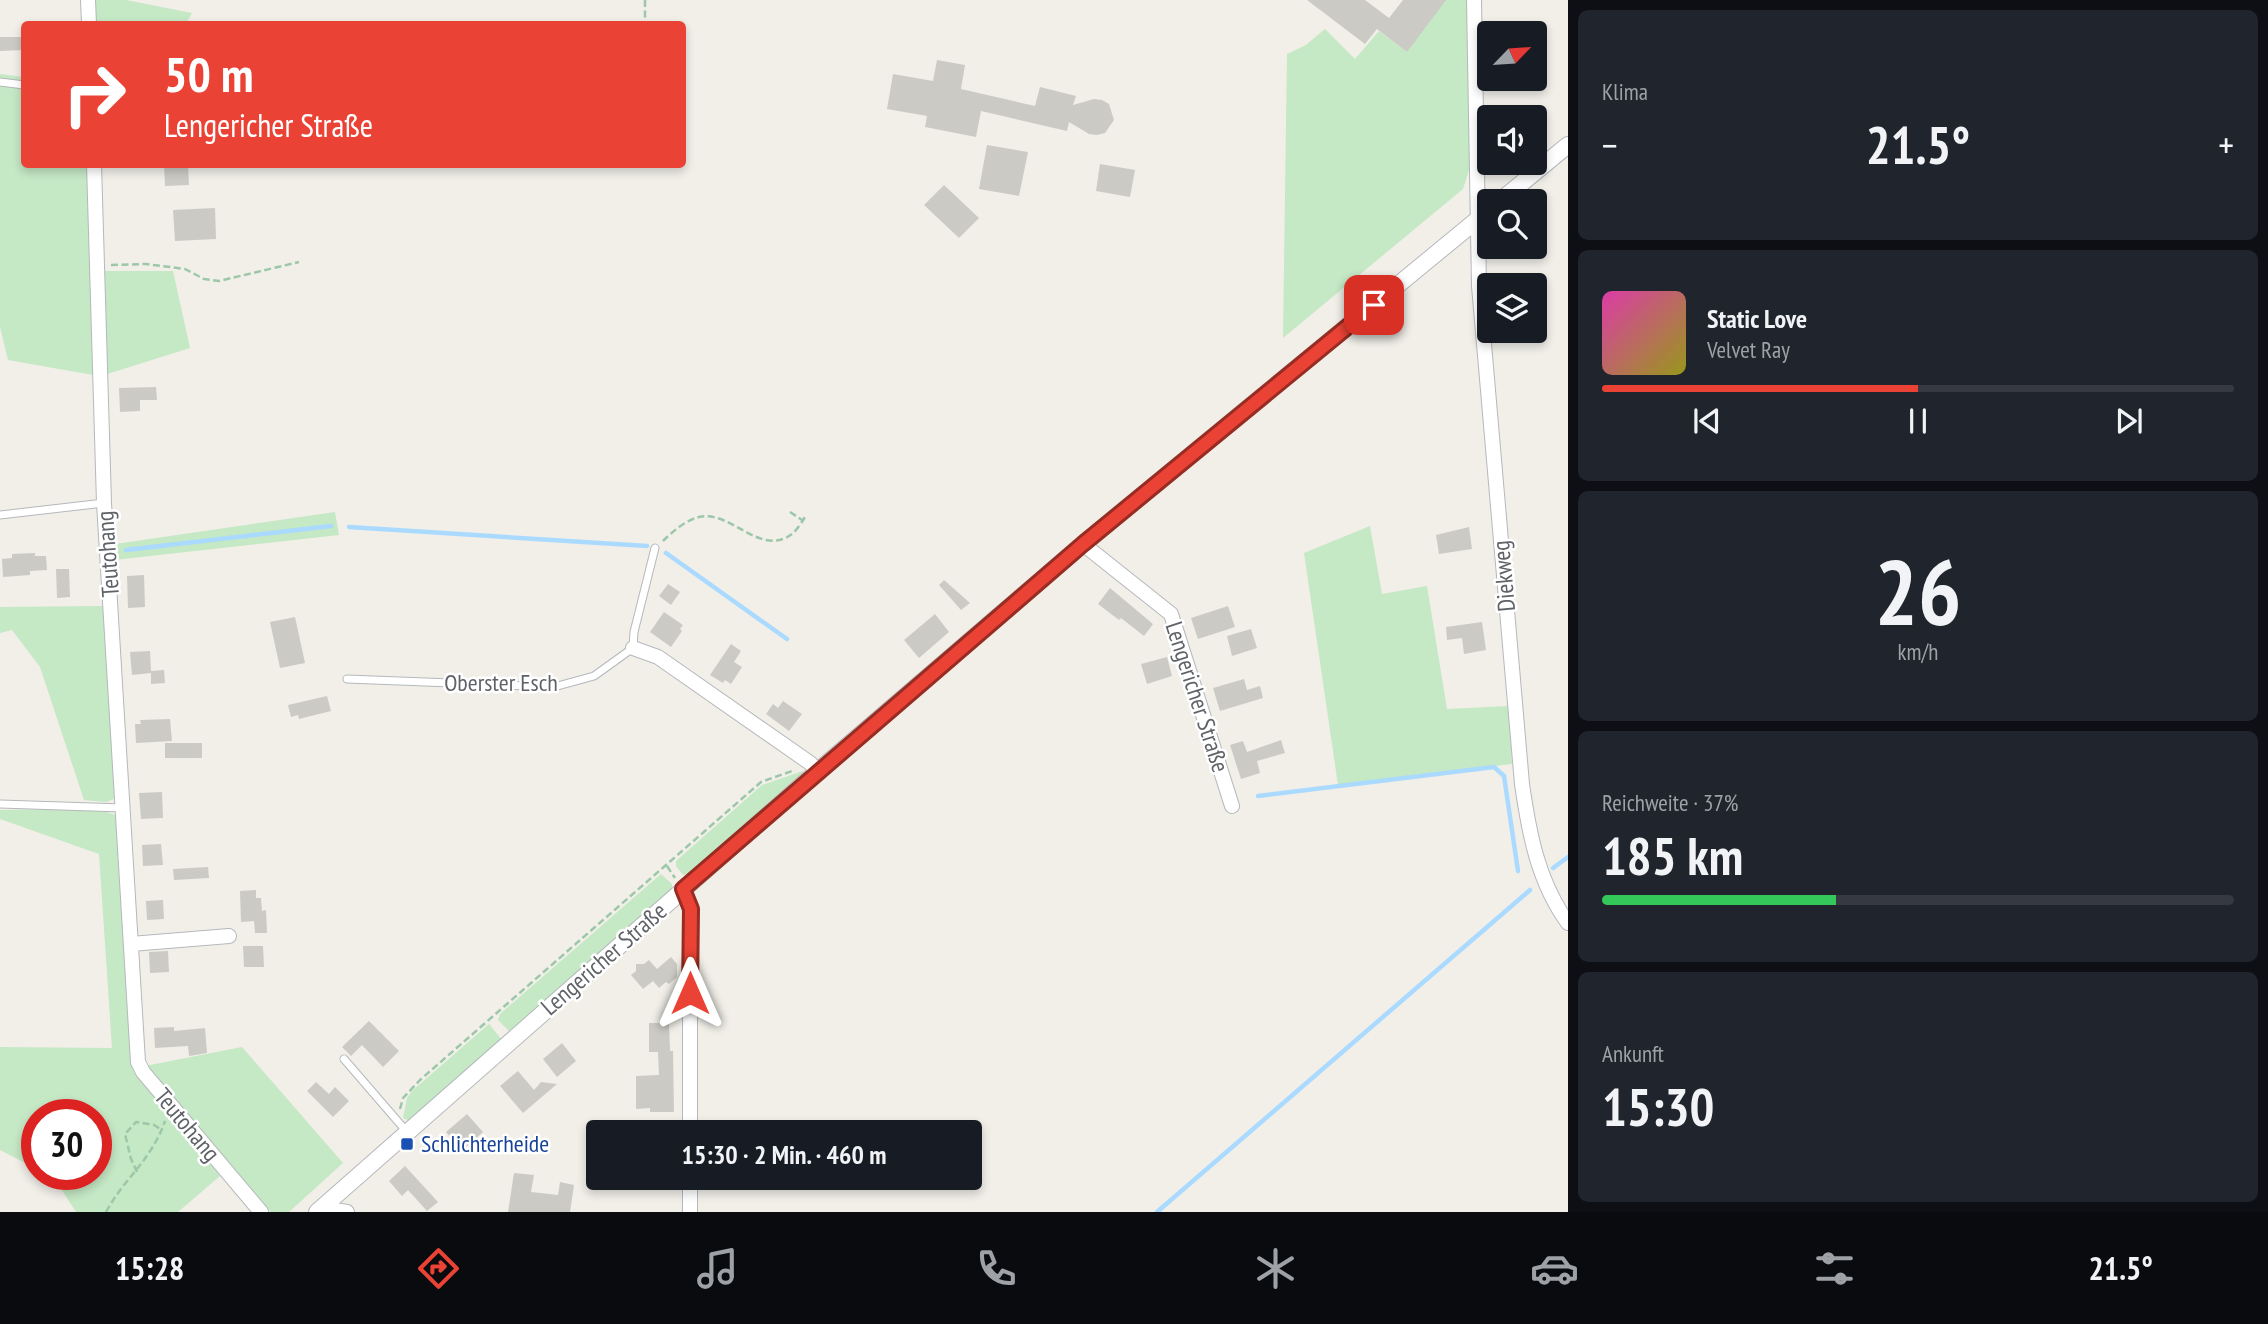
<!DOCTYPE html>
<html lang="de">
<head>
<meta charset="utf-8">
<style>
	body { margin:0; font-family:"PT Sans Narrow",sans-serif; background:#20242c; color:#f1f3f6; height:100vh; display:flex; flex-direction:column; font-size:26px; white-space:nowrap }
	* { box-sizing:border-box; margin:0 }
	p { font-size:23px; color:#9ea1a6 }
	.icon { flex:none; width:38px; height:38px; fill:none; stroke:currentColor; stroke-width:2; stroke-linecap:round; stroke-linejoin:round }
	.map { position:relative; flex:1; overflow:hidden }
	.side { display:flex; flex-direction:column; gap:10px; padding:10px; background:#0d0f14; width:700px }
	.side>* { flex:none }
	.guide { position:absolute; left:21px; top:21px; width:665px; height:147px; border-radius:7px; box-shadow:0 4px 10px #0003; background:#ea4335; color:#fff; overflow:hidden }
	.needle { width:46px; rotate:65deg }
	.controls { position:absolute; left:1477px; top:21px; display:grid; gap:14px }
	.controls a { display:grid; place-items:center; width:70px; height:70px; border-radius:7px; background:#171b24; box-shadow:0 4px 10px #0003; font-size:35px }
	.speed { position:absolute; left:21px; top:1099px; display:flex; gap:14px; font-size:35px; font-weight:700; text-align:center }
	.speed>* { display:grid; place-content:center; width:91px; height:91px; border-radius:50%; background:#171b24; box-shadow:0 4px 10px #0003; line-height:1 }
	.speed .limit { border:10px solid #d22; background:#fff; color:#111 }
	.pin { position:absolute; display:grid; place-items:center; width:60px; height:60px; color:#fff; margin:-30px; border-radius:14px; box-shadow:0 4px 10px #0006 }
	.me { position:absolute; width:77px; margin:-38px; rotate:0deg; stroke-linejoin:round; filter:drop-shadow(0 0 5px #0008) }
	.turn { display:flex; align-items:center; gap:24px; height:147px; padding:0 28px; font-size:32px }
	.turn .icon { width:91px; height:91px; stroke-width:2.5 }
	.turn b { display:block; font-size:49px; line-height:60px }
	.big { font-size:52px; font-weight:700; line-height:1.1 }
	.side .widget { flex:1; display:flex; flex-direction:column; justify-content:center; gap:10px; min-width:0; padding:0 24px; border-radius:10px; background:#20242c }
	.side .dial { align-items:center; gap:0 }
	.dial b { font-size:91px; line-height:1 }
	.song { display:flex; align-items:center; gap:21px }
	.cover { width:84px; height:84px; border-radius:10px; background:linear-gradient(135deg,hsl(320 70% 55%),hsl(60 70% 35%)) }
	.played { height:7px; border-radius:4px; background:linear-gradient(90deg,#ea4335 50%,#363941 50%) }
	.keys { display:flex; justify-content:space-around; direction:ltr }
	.heat { display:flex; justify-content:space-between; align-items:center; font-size:38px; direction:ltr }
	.charge { height:10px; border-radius:5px; background:linear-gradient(90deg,#34c759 37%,#363941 0) }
	.trip { position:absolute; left:586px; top:1120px; width:396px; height:70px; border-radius:7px; background:#171b24; box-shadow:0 4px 10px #0003; font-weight:700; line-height:70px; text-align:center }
	.dock { display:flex; height:112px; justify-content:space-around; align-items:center; background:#090b0e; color:#9ea1a6 }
	.dock .icon { width:49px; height:49px }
	.dock .active { color:#ea4335 }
	.dock b { font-size:32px; color:#f1f3f6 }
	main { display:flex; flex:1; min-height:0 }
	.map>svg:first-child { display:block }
	.green { fill:#c5e8c5 }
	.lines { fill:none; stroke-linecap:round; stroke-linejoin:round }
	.stream { stroke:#aadaff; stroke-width:4.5 }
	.building { fill:#cccac5 }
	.service-casing { stroke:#b5b8bc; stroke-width:9 }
	.minor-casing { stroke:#b5b8bc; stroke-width:16 }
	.tertiary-casing { stroke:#b5b8bc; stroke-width:18 }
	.path { stroke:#9cc7a9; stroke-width:2.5; stroke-dasharray:7 3.5; stroke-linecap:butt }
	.service { stroke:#fff; stroke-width:7 }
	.minor { stroke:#fff; stroke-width:14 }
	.tertiary { stroke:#fff; stroke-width:16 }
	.route-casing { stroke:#982c22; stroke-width:18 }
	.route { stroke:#ea4335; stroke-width:12 }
	.transit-dot { fill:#1a4fb4; stroke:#fff; stroke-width:2.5 }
	.labels { text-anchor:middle; stroke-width:5; stroke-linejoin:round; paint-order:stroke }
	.street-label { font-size:24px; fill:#5f6368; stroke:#fff }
	.transit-label { font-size:24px; fill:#164399; stroke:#fff; text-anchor:start }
</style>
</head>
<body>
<main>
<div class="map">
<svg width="1568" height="1212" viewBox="0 0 1568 1212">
	<rect width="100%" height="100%" fill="#f1efe8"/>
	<!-- green -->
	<path class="green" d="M 83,0 L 126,0 L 192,13 L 186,24 L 84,24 Z
		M 1441,0 L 1469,0 L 1469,170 L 1463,189 L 1283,338 L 1287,54 L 1306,45 L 1325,29 L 1355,59 L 1379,31 L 1407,52 Z
		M 0,74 L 24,77 L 24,164 L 101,165 L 103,271 L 173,271 L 190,348 L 104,375 L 93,375 L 8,360 L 0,327 Z
		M 335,512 L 339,535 L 114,560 L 115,544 Z
		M 1370,526 L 1382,594 L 1427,586 L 1447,709 L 1509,706 L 1512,764 L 1338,785 L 1304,553 Z
		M 105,606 L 117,798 L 106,802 L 84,800 L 40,667 L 12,630 L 0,633 L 0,607 Z
		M 803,771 L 803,775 L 689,874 L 683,875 L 676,866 L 676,861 L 762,785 Z
		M 57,809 L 104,811 L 118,816 L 135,1070 L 220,1176 L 178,1212 L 76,1212 L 54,1178 L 47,1174 L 96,1174 L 96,1115 L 37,1115 L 37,1169 L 0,1150 L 0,1047 L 112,1048 L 99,854 L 0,819 L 0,810 Z
		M 661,874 L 672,884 L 672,889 L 510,1032 L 498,1020 L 500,1014 Z
		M 489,1024 L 502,1040 L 410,1121 L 403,1118 L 407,1098 L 412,1091 Z
		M 242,1047 L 343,1163 L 289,1212 L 271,1212 L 145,1066 Z"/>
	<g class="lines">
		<!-- stream -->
		<path class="stream" d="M 349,527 L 647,546
			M 126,550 L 331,526
			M 666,553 L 787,639
			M 1258,796 L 1494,767 L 1504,776 L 1518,871
			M 1553,868 L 1568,857
			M 1157,1212 L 1530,890"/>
	</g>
	<!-- building -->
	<path class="building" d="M 1307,0 L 1365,0 L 1389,18 L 1403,0 L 1446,0 L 1407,52 L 1377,29 L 1365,44 Z
		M 0,37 L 24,37 L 24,50 L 0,51 Z
		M 937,60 L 965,65 L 961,89 L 1035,106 L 1040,87 L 1076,96 L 1073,105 L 1094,99 L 1102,100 L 1109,104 L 1114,120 L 1105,133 L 1097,135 L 1089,134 L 1069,122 L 1067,131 L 981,111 L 976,137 L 925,127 L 927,116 L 887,109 L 893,74 L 933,81 Z
		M 987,145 L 1028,152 L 1019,196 L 979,189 Z
		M 164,164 L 188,164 L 189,185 L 165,186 Z
		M 1100,164 L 1135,170 L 1130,197 L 1096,191 Z
		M 944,185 L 979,218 L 959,238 L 924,205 Z
		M 215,208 L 216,239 L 175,241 L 173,210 Z
		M 156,387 L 157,400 L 140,400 L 140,411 L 120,412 L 119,388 Z
		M 1469,527 L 1472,549 L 1439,554 L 1436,535 Z
		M 35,553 L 35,556 L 46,556 L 47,570 L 30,571 L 30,575 L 3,577 L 2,559 L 12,558 L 12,554 Z
		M 56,569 L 69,569 L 70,597 L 57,598 Z
		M 144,575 L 145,607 L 128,608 L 127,576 Z
		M 944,580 L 970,603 L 961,610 L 939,585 Z
		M 668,584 L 680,592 L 671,605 L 659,596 Z
		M 1110,588 L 1153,624 L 1144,636 L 1121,618 L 1119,620 L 1098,604 Z
		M 1228,606 L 1235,627 L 1198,639 L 1191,618 Z
		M 664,612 L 683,625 L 680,629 L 682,631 L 671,647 L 650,632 Z
		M 935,614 L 949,632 L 919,658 L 904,640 Z
		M 295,617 L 305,663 L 280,668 L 270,622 Z
		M 1482,622 L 1486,650 L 1464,654 L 1462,638 L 1447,640 L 1446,627 Z
		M 1251,629 L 1257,648 L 1232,656 L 1227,636 Z
		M 731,644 L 741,651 L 734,662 L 742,667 L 731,684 L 725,680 L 723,683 L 710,675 Z
		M 150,651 L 151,671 L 164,670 L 165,683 L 151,684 L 151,673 L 132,675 L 130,652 Z
		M 1167,657 L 1172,676 L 1147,684 L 1141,664 Z
		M 1244,679 L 1247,690 L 1260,686 L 1263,698 L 1220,711 L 1213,688 Z
		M 327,696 L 331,711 L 299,719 L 298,715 L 291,717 L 288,705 Z
		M 783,701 L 802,714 L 789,731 L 766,714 L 773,704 L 778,708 Z
		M 170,719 L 172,741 L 136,743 L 135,724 L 141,724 L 140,720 Z
		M 1281,740 L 1285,753 L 1257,761 L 1260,773 L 1241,779 L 1230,745 L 1243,741 L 1247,752 Z
		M 165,743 L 202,743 L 202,758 L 165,758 Z
		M 162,792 L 163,818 L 141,819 L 139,793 Z
		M 161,844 L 163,865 L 143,866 L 142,845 Z
		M 208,867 L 209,878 L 174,880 L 173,869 Z
		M 256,890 L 256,898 L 261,898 L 262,911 L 266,910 L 267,933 L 255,933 L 254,921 L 241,922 L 240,891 Z
		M 163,900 L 164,919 L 147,920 L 146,901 Z
		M 243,946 L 263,946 L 264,967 L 244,967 Z
		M 168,951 L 169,972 L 150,973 L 149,952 Z
		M 671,957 L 677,964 L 677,977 L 669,984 L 666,982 L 659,988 L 653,981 L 643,989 L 631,975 L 636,971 L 636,964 L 644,964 L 649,960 L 657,969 Z
		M 369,1021 L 399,1051 L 383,1067 L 362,1045 L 351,1056 L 342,1047 Z
		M 649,1023 L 669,1023 L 670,1051 L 673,1051 L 674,1112 L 650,1112 L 650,1108 L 636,1109 L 636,1076 L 659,1075 L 658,1052 L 649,1052 Z
		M 174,1027 L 174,1031 L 205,1028 L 207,1053 L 189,1056 L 188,1046 L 155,1048 L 154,1028 Z
		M 562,1043 L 576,1061 L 557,1077 L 543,1059 Z
		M 518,1071 L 534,1090 L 541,1082 L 557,1084 L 523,1113 L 500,1086 Z
		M 316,1082 L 329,1094 L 335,1087 L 349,1101 L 333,1117 L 307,1091 Z
		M 467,1114 L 483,1132 L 462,1151 L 446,1132 Z
		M 405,1166 L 438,1202 L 427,1211 L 408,1190 L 402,1196 L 389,1181 Z
		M 514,1173 L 534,1175 L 531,1192 L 558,1195 L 560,1182 L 574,1185 L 570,1212 L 508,1212 Z"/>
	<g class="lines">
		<!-- service casing -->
		<g class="service-casing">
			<path id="service" d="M 0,82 L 24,85
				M 0,515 L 104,503
				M 347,679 L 554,687 L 594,676 L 633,648 L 634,632 L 655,548
				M 0,804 L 123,808
				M 344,1059 L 407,1132"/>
		</g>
		<!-- minor casing -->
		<g class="minor-casing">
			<path id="minor" d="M 88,0 L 89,24
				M 1474,0 L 1479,286 L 1522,784 C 1529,833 1538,882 1568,923
				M 94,164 L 104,503 L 138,1062 L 143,1072 L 261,1212
				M 1083,544 L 1171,614 L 1232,806
				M 633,648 L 658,657 L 810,763 L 818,771
				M 683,889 L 690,909 L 690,1132
				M 131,944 L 229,936
				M 322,1208 L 347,1212
				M 690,1212 L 690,1178"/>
		</g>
		<!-- tertiary casing -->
		<g class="tertiary-casing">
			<path id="tertiary" d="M 1500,201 L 1568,145
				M 317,1212 L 818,771 L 1083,544 L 1489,210"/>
		</g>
		<!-- path -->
		<path class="path" d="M 645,0 L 645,24
			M 111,265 L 146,264 L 185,269 L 204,279 L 219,281 L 299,262
			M 790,512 L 802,520
			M 663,541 C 672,532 686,520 699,517 C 732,510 760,558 792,534 C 797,530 802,522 805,517
			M 667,866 L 675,878
			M 400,1109 L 403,1098 L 420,1080 L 761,782 L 795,770
			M 137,1172 L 131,1159 L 125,1134 L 136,1122 L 154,1125 L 162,1130
			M 106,1212 C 125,1177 151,1161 165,1121"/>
		<!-- service -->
		<use href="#service" class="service"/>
		<!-- minor -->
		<use href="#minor" class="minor"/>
		<!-- tertiary -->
		<use href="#tertiary" class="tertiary"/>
	</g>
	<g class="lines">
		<!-- route casing -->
		<g class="route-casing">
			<path id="route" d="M 690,993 L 691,909 L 683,889 L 1083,544 L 1374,305"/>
		</g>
		<!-- route -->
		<use href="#route" class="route"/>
	</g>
	<!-- markers -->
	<rect class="transit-dot" x="400" y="1137" width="14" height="14" rx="3.5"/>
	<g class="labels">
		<!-- street labels -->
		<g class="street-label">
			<text transform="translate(108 554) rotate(-94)" y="8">Teutohang</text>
			<text transform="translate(1504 576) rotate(-95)" y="8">Diekweg</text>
			<text x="501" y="691">Oberster Esch</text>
			<text transform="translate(1197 697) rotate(72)" y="8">Lengericher Straße</text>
			<text transform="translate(604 959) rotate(-41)" y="8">Lengericher Straße</text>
			<text transform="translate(187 1125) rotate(50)" y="8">Teutohang</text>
		</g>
		<!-- transit labels -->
		<g class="transit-label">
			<text x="421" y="1152">Schlichterheide</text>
		</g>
	</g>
</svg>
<div class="controls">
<a><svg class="needle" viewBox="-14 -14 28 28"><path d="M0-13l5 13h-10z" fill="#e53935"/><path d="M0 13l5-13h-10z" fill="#9ea1a6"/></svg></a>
<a><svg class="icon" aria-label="sound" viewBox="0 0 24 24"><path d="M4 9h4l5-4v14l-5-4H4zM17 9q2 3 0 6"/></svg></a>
<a><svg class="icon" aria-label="search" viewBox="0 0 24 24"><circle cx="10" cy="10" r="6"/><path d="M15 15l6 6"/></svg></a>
<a><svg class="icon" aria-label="layers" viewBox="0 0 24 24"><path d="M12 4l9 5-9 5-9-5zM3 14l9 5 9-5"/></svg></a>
</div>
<div class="speed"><div class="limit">30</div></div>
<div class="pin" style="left:1374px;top:305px;background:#d93025"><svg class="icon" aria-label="arrive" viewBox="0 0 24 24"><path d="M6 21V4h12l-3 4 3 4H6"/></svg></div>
<svg class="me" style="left:690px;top:993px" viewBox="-20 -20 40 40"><path d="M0-17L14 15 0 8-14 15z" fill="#ea4335" stroke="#fff" stroke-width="4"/></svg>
<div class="trip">15:30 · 2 Min. · 460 m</div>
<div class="guide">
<div class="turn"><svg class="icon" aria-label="right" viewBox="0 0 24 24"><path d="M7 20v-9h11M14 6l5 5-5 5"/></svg><div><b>50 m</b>Lengericher Straße</div></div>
</div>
</div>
<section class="side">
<div class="widget"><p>Klima</p>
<div class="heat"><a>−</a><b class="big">21.5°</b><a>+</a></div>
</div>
<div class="widget">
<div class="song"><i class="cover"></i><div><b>Static Love</b><p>Velvet Ray</p></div></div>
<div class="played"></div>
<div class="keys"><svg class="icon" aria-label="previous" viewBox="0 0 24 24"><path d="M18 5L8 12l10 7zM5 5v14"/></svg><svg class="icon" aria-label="pause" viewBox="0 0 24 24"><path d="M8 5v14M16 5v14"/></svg><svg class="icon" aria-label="next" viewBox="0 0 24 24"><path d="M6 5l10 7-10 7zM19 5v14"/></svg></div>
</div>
<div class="widget dial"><b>26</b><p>km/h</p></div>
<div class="widget"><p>Reichweite · 37%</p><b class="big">185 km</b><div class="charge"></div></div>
<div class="widget"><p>Ankunft</p><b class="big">15:30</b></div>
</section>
</main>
<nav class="dock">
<b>15:28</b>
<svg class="icon active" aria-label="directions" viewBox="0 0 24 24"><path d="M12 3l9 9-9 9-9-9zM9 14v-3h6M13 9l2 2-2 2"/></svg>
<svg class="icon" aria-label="music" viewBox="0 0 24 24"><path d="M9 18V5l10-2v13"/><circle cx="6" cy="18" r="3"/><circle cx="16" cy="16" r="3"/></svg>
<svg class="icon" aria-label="phone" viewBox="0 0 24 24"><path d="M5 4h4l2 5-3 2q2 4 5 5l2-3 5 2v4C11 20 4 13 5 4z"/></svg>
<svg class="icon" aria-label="climate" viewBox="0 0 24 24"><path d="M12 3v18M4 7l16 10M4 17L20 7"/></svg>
<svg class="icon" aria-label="car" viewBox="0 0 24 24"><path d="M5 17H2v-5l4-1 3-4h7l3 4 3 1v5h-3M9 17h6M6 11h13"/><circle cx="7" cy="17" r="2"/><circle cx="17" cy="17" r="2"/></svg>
<svg class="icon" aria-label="filters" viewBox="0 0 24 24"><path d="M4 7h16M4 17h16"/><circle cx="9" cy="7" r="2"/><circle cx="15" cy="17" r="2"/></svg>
<b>21.5°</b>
</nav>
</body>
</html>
